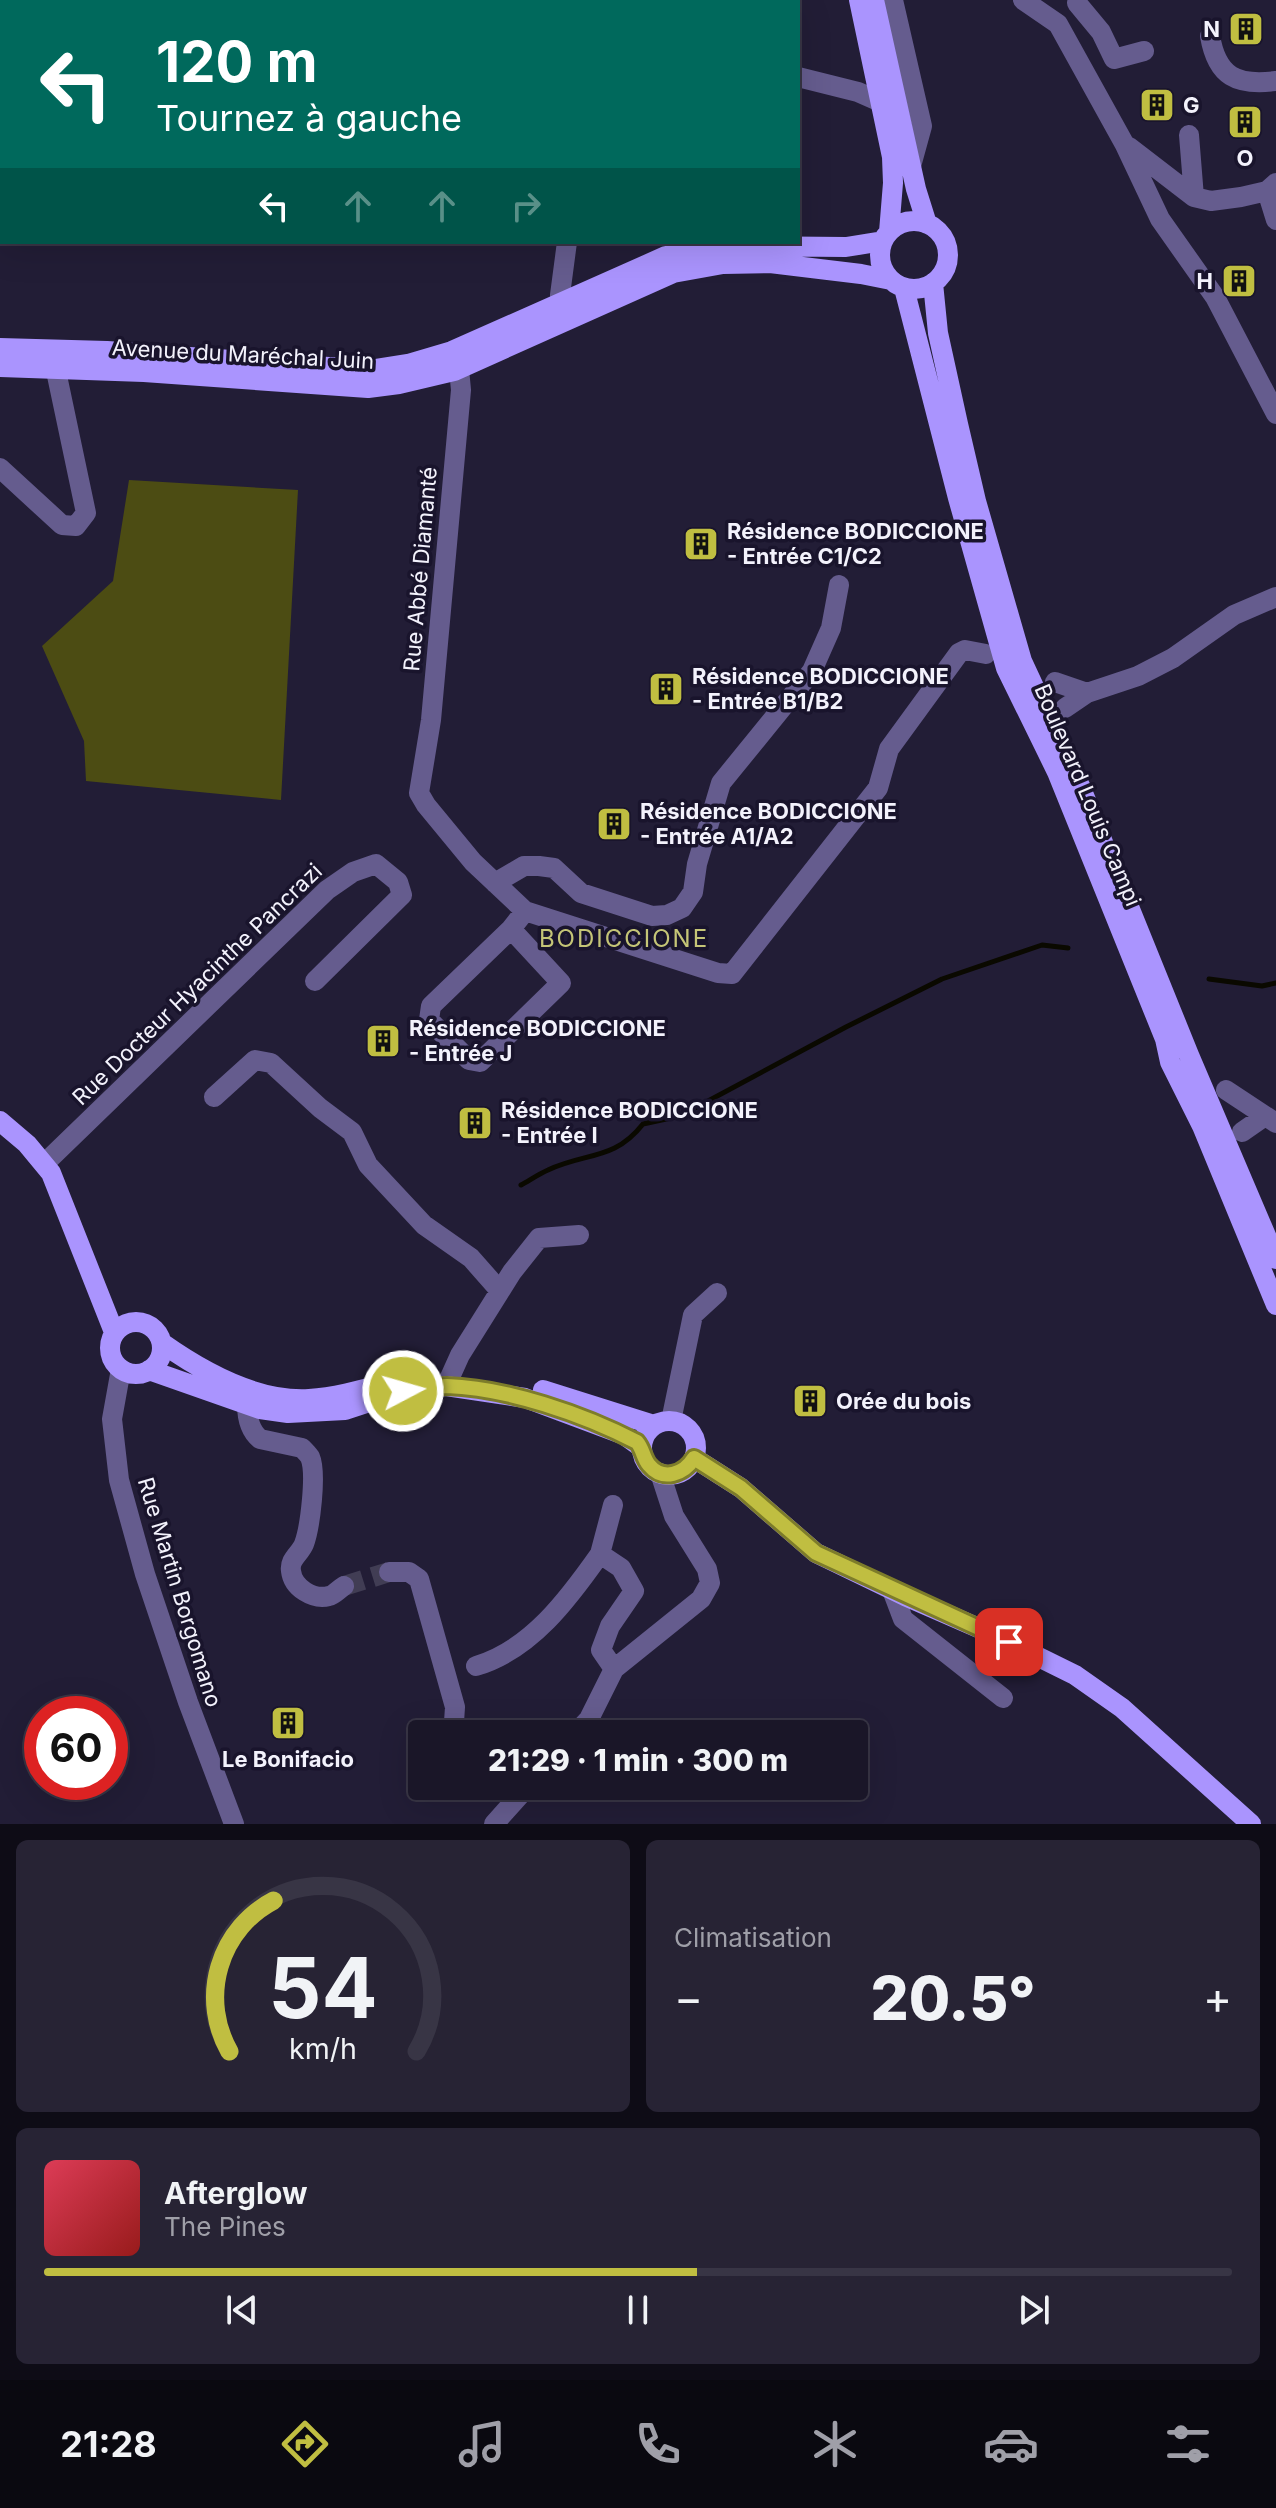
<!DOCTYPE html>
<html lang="fr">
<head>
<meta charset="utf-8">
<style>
	body { margin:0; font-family:Inter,sans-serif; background:#272334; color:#f1f3f6; height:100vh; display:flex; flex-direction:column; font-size:30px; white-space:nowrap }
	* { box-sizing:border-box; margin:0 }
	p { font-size:26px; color:#9f9fa8 }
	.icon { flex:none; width:44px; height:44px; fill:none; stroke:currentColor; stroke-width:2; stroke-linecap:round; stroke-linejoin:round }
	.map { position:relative; height:1824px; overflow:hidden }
	.side { display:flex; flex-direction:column; gap:16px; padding:16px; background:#0e0c16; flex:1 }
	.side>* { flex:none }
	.top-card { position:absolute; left:0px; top:0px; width:800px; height:244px; box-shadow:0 8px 32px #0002,0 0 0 2px #383545; background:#00695c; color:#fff; overflow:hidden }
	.speed { position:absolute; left:24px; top:1696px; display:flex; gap:16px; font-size:40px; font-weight:700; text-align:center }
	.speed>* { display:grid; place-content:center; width:104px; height:104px; border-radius:50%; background:#1a1628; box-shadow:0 8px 32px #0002,0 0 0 2px #383545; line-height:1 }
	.speed .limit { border:12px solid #d22; background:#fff; color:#111 }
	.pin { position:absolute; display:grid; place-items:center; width:68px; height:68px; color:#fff; margin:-34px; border-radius:16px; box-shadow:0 4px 12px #0006 }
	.me { position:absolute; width:88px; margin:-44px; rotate:84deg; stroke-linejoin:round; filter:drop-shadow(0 0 6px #0008) }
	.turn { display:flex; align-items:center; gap:28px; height:168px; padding:0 24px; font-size:36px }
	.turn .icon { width:104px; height:104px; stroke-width:2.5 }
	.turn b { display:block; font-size:56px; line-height:68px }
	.lanes { display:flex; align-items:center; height:76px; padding:0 24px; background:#0003; justify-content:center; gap:40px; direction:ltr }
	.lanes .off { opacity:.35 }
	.big { font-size:60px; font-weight:800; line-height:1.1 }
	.side .card { flex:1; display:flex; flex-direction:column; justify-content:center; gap:12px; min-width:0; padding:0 28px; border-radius:12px; background:#272334 }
	.side .dial { align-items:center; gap:0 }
	.dial svg { height:208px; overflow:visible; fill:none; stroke:#383545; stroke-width:7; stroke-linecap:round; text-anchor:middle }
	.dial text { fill:#f1f3f6; stroke:none }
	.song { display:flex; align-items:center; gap:24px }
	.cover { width:96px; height:96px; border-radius:12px; background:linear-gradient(135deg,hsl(350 70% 55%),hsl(0 70% 35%)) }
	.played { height:8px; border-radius:4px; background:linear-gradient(90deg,#c0be41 55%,#383545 55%) }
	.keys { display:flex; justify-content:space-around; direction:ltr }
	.heat { display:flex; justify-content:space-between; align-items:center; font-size:44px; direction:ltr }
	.side .tiles { flex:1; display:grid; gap:16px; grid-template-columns:1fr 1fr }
	.card:last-child { grid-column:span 2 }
	.trip { position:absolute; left:408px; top:1720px; width:460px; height:80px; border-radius:8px; background:#1a1628; box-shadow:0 8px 32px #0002,0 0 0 2px #383545; font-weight:800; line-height:80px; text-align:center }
	.menu { display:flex; height:128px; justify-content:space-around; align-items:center; background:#0a0910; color:#9f9fa8 }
	.menu .icon { width:56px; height:56px }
	.menu .active { color:#c0be41 }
	.menu b { font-size:36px; color:#f1f3f6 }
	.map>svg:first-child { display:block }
	.green { fill:#4c4c13 }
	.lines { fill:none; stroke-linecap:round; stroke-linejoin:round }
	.stream { stroke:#0a0900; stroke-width:5 }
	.minor-tunnel { stroke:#413d54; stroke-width:20; stroke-dasharray:20 10; stroke-linecap:butt }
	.minor { stroke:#655c8e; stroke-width:20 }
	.major { stroke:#aa94fe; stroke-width:20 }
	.route-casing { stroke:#7d7c2a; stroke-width:20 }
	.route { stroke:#c0be41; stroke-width:14 }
	.labels { text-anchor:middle; stroke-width:7; stroke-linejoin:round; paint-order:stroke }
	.poi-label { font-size:22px; font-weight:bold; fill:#f3f2fc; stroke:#19142c; text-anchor:start }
	.street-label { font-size:22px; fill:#f3f2fc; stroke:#19142c }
	.neighbourhood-label { font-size:24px; letter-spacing:2px; fill:#c5c577; stroke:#19142c }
</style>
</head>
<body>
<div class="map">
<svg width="1276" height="1824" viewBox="0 0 1276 1824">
	<rect width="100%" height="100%" fill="#221d36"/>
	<!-- green -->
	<path class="green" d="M 221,0 L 351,0 L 352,2 L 222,2 Z
		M 129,480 L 298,490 L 281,800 L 86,781 L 84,741 L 42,646 L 113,581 Z"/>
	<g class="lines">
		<!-- stream -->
		<path class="stream" d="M 1209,979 L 1262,986 L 1276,983
			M 521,1185 C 530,1180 539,1174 548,1170 C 586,1152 614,1161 643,1124 L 680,1116 L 846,1027 L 942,979 L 1042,945 L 1068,948"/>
		<!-- minor-tunnel -->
		<path class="minor-tunnel" d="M 344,1586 L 389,1572"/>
		<!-- minor -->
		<path class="minor" d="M 893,0 L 922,126 L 911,166
			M 1023,0 L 1058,24 L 1125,145 L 1160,219 L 1215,297 L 1276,414
			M 1077,3 L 1101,32 L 1114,59 L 1144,51
			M 1210,36 C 1217,77 1237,86 1276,81
			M 798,77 L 858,92 L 883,103
			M 1189,135 L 1194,197
			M 1129,147 L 1194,197 L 1211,201 L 1241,197 L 1267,191 L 1276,183
			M 1267,191 L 1276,220
			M 561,319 L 560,295 L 567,242
			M 453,355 L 459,369 L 461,390 L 431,720 L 419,793 L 426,805 L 473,862 L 525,911 L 718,973 L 732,974 L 878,788 L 889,749 L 959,653 L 965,650 L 986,654
			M 0,468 L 62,525 L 76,526 L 86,513 L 52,352
			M 1055,682 L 1087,693
			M 1065,708 L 1087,693 L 1138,676 L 1173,658 L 1234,615 L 1276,597
			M 495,883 L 524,866 L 539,866 L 554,868 L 581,893 L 652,916 L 667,915 L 682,908 L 693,892 L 697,864 L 721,783 L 812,671 L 831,628 L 839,585
			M 511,929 L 561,983 L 480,1062 L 469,1060 L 429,1020 L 431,1006 L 511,929 L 525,911
			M 1226,1090 L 1276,1123
			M 214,1097 L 255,1060 L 271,1063 L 320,1108 L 352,1132 L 368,1165 L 424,1225 L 471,1258 L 500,1291
			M 1242,1132 L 1265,1116
			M 44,1164 L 327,890 L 353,872 L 376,864 L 398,882 L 402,895 L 315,981
			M 121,1369 L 112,1419 L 119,1480 L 145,1574 L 188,1702 L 234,1824
			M 446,1386 L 460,1355 L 512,1272 L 539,1238 L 579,1235
			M 247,1404 C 247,1417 249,1430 260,1439 L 302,1448 C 305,1451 308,1454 310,1457 C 317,1473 310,1528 304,1544 C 300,1554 289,1559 291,1571 C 293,1588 313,1600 329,1596 C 334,1595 339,1589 344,1586
			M 671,1421 L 693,1315 L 717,1293
			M 600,1554 L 613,1505
			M 389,1572 L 409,1572 L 419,1579 L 455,1707 L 454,1722 L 445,1734
			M 892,1590 L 903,1619 L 1003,1698
			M 476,1666 C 531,1650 569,1598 600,1554 L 621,1568 L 634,1591 L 610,1626 L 601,1650 L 614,1669
			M 575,1734 L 589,1719 L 614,1669 L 701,1599 L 710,1583 L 707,1569 L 674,1516 L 660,1473
			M 417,1774 L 422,1766
			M 494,1824 L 528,1786"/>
		<!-- major -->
		<path class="major" d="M 859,0 L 892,157 L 893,183 L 889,232
			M 874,0 L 916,189 L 927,224
			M880 255a34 34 0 1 1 68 0a34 34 0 1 1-68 0Z
			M 933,283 L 938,333 L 958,424 L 976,501 L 1022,661 L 1081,788 L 1189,1055 L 1276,1259
			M 904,288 L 958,498 L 1006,668 L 1057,772 L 1165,1039 L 1170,1062 L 1202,1126 L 1276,1305
			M 0,348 L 107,351 L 370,370 L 408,364 L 452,351 L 666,256 L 720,246 L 846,247 L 883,241
			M 0,367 L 144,372 L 368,388 L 399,384 L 454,371 L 673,273 L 723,264 L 770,263 L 861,274 L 891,280
			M 0,1121 L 27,1144 L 51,1173 L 114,1332
			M110 1348a26 26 0 1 1 52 0a26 26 0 1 1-52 0Z
			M 162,1343 C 203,1372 257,1402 309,1399 C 342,1397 374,1386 406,1378
			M 149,1370 L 260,1409 L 288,1413 L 345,1410 L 403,1391 L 446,1386 L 525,1398 L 624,1435 L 642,1448
			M 543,1390 L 654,1425
			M642 1448a27 27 0 1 1 54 0a27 27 0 1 1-54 0Z
			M 694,1458 L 741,1488 L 816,1553 L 905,1596 L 990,1633 L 1075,1675 L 1122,1708 L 1251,1824"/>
	</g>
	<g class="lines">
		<!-- route casing -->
		<g class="route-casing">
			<path id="route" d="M 403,1391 C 417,1389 432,1386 447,1386 C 507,1388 583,1414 637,1442 C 643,1449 643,1458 649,1465 C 663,1482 684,1474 694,1458 L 741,1488 L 816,1553 L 1009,1642"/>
		</g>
		<!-- route -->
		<use href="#route" class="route"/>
	</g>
	<!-- icons -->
	<defs>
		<g id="building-square" transform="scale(1.8)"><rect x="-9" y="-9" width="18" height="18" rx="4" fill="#c0be41" stroke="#19142c"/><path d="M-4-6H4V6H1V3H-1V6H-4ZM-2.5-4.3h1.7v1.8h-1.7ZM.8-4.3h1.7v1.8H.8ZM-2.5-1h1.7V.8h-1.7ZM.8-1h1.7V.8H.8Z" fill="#111"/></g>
	</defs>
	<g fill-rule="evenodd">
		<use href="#building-square" x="1246" y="29"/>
		<use href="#building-square" x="1157" y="105"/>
		<use href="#building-square" x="1245" y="122"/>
		<use href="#building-square" x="1239" y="281"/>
		<use href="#building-square" x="701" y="544"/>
		<use href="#building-square" x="666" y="689"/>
		<use href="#building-square" x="614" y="824"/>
		<use href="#building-square" x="383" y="1041"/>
		<use href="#building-square" x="475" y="1123"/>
		<use href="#building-square" x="810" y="1401"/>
		<use href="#building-square" x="288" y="1723"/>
	</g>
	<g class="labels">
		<!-- poi labels -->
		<g class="poi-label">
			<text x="1220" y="37" text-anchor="end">N</text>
			<text x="1183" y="113">G</text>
			<text x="1245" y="166" text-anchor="middle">O</text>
			<text x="1213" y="289" text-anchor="end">H</text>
			<text x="727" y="539">Résidence BODICCIONE<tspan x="727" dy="25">- Entrée C1/C2</tspan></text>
			<text x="692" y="684">Résidence BODICCIONE<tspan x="692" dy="25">- Entrée B1/B2</tspan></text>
			<text x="640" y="819">Résidence BODICCIONE<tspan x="640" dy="25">- Entrée A1/A2</tspan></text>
			<text x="409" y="1036">Résidence BODICCIONE<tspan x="409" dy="25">- Entrée J</tspan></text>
			<text x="501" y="1118">Résidence BODICCIONE<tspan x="501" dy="25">- Entrée I</tspan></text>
			<text x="836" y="1409">Orée du bois</text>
			<text x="288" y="1767" text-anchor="middle">Le Bonifacio</text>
		</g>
		<!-- street labels -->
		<g class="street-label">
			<text transform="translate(243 354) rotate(3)" y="8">Avenue du Maréchal Juin</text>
			<text transform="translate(420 569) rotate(-85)" y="8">Rue Abbé Diamanté</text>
			<text transform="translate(1088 795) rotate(67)" y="8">Boulevard Louis Campi</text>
			<text transform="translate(197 984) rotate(-44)" y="8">Rue Docteur Hyacinthe Pancrazi</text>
			<text transform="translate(180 1592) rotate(73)" y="8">Rue Martin Borgomano</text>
		</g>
		<!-- neighbourhood labels -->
		<g class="neighbourhood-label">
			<text x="624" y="947">BODICCIONE</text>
		</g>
	</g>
</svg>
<div class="speed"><div class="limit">60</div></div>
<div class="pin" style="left:1009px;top:1642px;background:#d93025"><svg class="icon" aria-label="arrive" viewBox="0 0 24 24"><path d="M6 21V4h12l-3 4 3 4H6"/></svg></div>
<svg class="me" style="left:403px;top:1391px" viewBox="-20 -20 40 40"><circle r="17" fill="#c0be41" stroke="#fff" stroke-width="3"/><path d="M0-11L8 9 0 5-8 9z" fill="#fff"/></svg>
<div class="trip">21:29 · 1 min · 300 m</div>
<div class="top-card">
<div class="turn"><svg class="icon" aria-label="left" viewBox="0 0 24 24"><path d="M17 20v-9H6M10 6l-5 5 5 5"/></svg><div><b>120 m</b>Tournez à gauche</div></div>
<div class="lanes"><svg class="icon" aria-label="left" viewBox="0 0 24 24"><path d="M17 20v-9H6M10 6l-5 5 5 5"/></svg><svg class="icon off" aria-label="ahead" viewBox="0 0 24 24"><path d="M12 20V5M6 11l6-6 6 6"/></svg><svg class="icon off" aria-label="ahead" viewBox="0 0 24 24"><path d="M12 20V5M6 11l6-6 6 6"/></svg><svg class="icon off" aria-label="right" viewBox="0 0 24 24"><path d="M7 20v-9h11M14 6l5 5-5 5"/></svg></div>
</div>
</div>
<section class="side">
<div class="tiles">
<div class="card dial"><svg viewBox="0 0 100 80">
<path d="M14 69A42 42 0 1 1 86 69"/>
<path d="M14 69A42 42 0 0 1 31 11" stroke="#c0be41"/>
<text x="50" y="56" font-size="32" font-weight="700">54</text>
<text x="50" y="72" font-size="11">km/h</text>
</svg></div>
<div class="card"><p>Climatisation</p>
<div class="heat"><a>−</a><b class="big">20.5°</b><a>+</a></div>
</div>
<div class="card">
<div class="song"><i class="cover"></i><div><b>Afterglow</b><p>The Pines</p></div></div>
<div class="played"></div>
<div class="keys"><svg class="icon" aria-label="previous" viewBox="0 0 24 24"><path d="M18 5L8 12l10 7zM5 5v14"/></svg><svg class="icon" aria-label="pause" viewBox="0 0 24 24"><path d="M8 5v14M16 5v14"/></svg><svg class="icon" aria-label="next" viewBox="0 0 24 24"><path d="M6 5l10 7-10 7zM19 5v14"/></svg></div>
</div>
</div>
</section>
<nav class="menu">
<b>21:28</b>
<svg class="icon active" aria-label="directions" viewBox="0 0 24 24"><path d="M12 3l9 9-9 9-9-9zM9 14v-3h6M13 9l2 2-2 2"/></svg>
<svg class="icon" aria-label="music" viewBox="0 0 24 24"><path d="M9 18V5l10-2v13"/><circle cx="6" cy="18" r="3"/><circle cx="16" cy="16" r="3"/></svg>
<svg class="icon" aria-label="phone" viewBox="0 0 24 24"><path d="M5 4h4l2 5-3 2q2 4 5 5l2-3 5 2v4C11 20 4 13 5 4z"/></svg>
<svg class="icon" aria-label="climate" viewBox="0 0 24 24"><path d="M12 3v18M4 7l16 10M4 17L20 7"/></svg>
<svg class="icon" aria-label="car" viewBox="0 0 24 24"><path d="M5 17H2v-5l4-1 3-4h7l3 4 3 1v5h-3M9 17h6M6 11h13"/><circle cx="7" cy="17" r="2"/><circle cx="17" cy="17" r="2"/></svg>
<svg class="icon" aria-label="filters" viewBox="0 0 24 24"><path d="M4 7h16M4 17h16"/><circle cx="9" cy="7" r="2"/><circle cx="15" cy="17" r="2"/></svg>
</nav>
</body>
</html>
